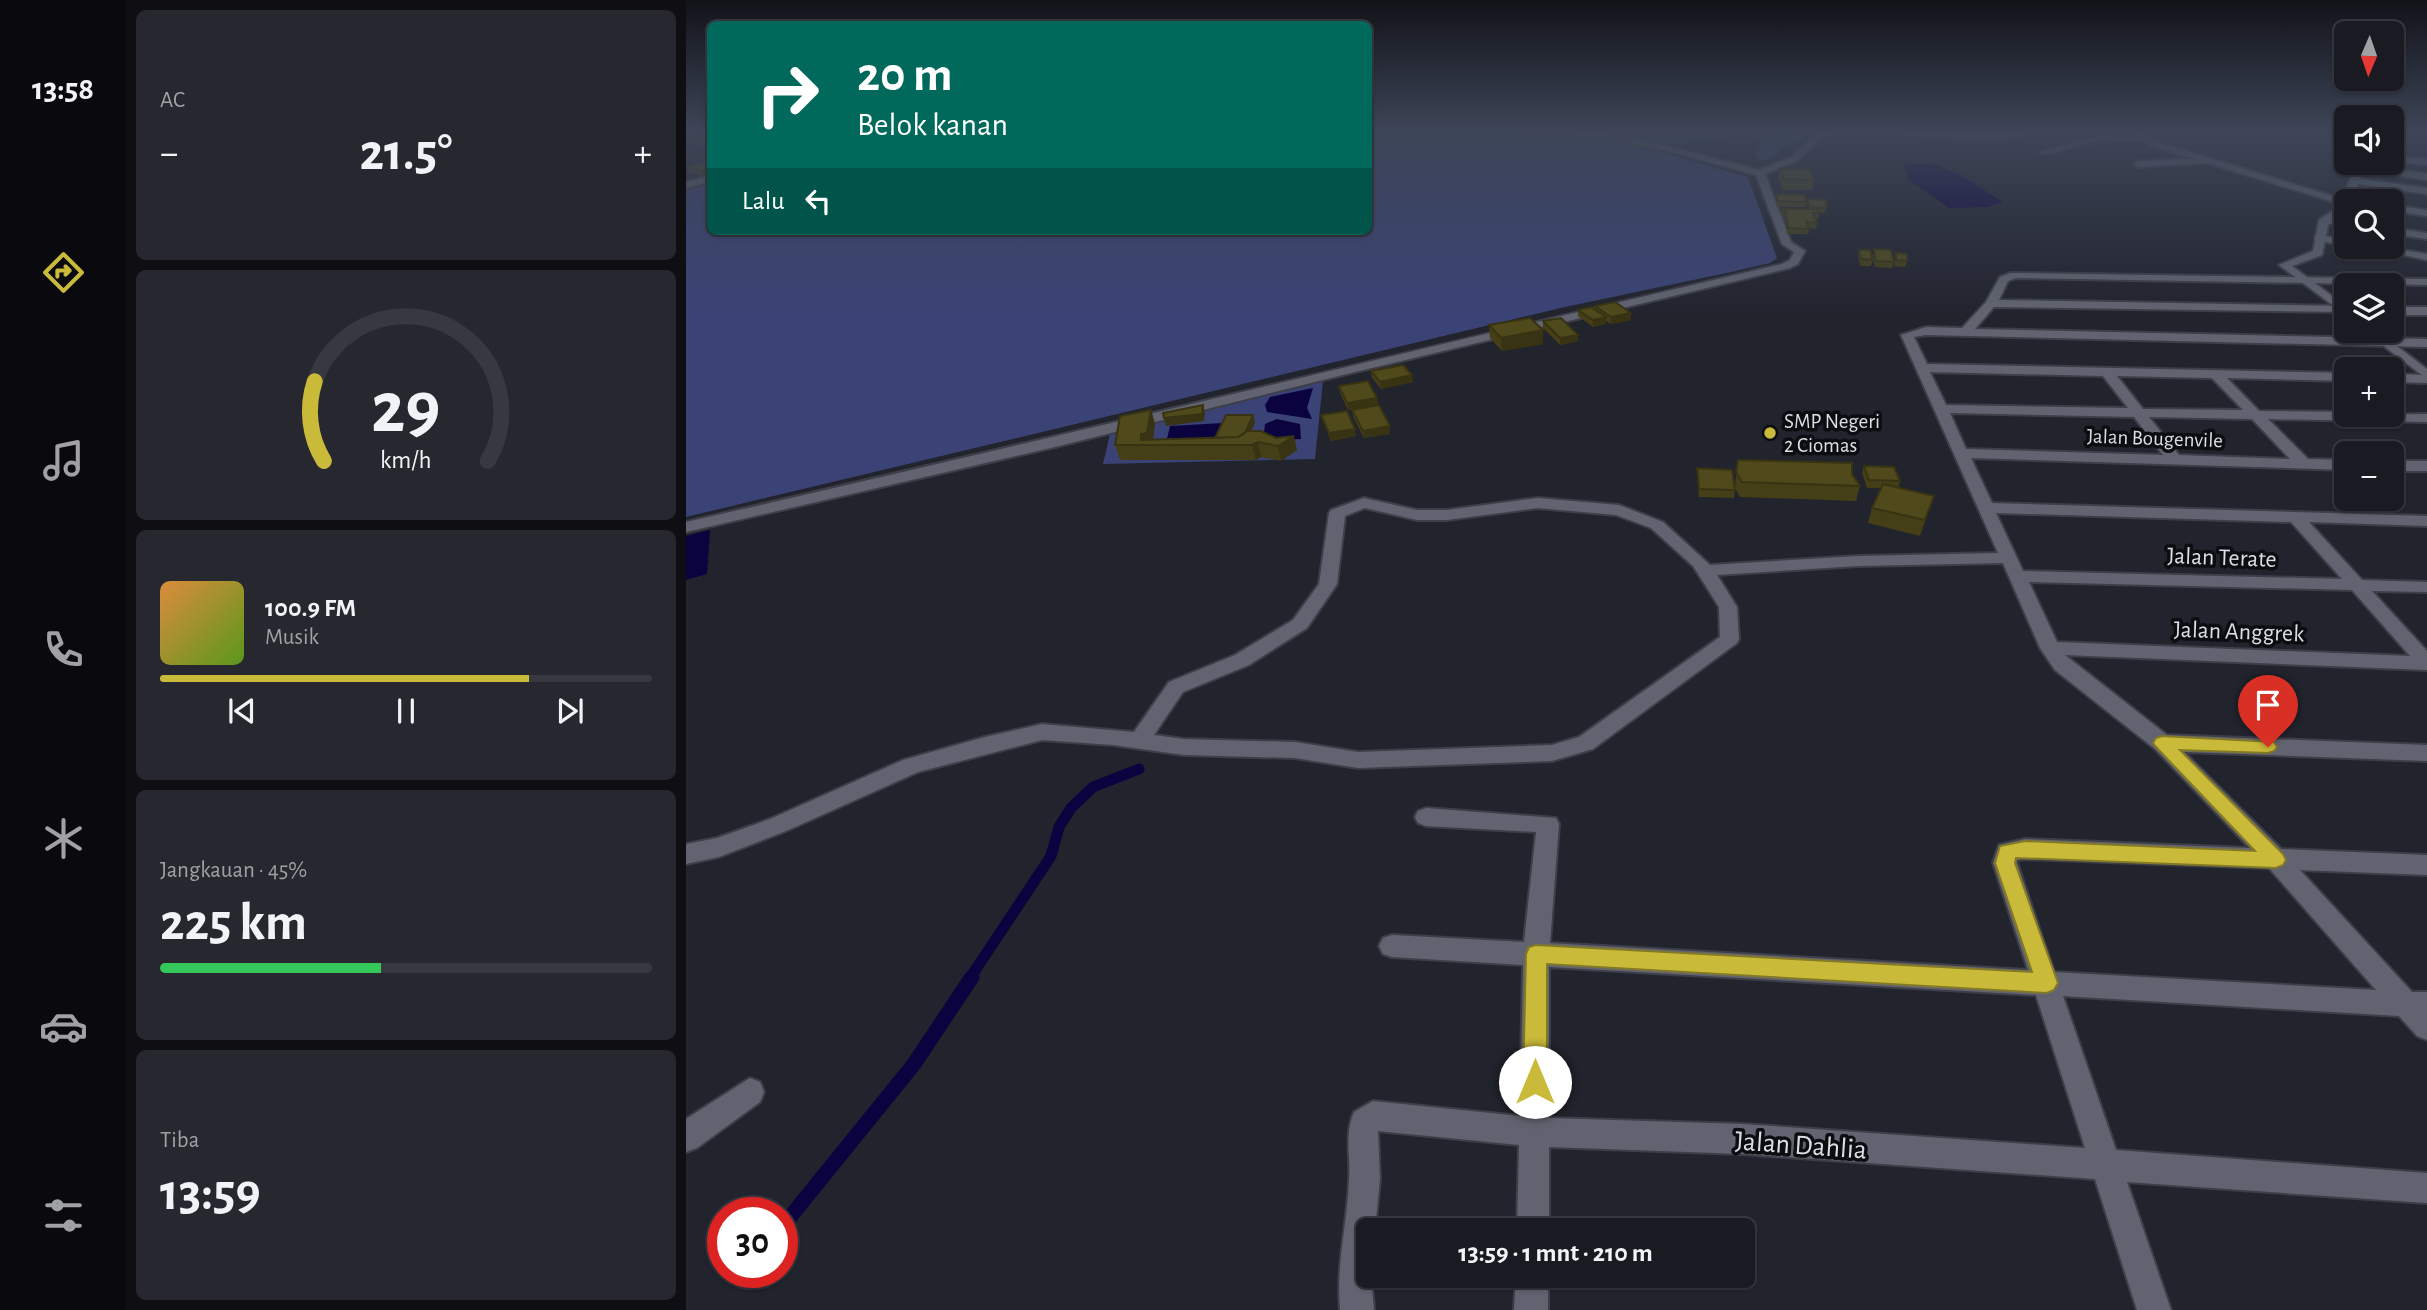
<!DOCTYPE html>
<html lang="id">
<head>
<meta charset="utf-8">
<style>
	body { margin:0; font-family:"Alegreya Sans",sans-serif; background:#26272f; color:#f1f3f6; height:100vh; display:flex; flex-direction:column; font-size:26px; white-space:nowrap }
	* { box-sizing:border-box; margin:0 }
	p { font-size:23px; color:#9fa1a5 }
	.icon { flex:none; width:38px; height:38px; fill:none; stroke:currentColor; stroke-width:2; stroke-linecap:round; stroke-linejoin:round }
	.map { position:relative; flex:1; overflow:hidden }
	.sheet { display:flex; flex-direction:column; gap:10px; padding:10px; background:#0e0e13; width:560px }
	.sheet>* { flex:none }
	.banner { position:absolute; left:21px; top:21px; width:665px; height:214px; border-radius:10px; box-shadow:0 2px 5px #0004,0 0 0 2px #373840; background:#00695c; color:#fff; overflow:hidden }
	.needle { width:46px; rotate:182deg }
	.fabs { position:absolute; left:1648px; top:21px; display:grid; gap:14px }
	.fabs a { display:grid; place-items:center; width:70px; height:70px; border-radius:10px; background:#191a22; box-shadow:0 2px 5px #0004,0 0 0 2px #373840; font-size:35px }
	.speed { position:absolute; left:21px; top:1197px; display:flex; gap:14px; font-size:35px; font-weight:700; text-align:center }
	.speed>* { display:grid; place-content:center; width:91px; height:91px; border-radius:50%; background:#191a22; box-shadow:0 2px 5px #0004,0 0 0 2px #373840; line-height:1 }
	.speed .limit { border:10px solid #d22; background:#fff; color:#111 }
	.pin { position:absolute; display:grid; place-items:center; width:60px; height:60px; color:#fff; margin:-72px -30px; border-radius:50% 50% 50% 0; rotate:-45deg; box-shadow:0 0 7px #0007 }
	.pin .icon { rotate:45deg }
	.me { position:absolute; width:77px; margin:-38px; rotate:0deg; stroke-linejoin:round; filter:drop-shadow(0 0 5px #0008) }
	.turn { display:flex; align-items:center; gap:24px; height:147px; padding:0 35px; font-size:32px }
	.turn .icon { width:91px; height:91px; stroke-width:2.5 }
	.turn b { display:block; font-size:49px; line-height:60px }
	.then { display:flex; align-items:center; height:66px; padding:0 35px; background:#0003; gap:14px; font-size:26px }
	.big { font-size:52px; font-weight:600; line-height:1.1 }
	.sheet .tile { flex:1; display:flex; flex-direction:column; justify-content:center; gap:10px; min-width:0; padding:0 24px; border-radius:10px; background:#26272f }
	.sheet .dial { align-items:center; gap:0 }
	.dial svg { height:182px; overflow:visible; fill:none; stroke:#373840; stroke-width:7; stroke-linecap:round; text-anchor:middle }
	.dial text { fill:#f1f3f6; stroke:none }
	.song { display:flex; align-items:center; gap:21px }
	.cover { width:84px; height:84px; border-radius:10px; background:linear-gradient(135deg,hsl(30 70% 55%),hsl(90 70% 35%)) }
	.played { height:7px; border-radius:4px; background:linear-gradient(90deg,#caba3a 75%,#373840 75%) }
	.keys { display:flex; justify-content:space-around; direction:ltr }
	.heat { display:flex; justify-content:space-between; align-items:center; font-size:38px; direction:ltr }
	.charge { height:10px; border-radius:5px; background:linear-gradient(90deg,#34c759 45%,#373840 0) }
	.trip { position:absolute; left:670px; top:1218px; width:399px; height:70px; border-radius:10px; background:#191a22; box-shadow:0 2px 5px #0004,0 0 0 2px #373840; font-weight:600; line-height:70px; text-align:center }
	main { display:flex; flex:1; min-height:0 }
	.menu { display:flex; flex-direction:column; width:126px; justify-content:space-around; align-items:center; background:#0a0a0e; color:#9fa1a5 }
	.menu .icon { width:49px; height:49px }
	.menu .active { color:#caba3a }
	.menu b { font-size:32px; color:#f1f3f6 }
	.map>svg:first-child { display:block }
	.green { fill:#3b4376 }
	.water { fill:#0b0240 }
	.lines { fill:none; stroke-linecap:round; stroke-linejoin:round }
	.stream-far1 { stroke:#0b0240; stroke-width:11 }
	.stream { stroke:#0b0240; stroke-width:15 }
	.minor-casing { stroke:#3d3e47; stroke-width:4 }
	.tertiary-casing { stroke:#3d3e47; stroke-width:4 }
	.minor { fill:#616470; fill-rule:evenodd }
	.tertiary { fill:#616470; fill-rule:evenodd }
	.wall { fill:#443f17 }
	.shaded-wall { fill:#373313 }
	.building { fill:#4f491b; stroke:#373313; stroke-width:2 }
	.route { fill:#caba3a; stroke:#837926; stroke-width:2 }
	.poi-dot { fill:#caba3a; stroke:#0c0d11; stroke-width:2.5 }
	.labels { text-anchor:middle; stroke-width:7; stroke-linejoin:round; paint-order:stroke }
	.far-poi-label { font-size:21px; fill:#dddee5; stroke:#0c0d11; text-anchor:start }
	.far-street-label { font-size:21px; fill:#dddee5; stroke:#0c0d11 }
	.street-label { font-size:24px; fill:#dddee5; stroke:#0c0d11 }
	.near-street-label { font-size:28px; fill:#dddee5; stroke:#0c0d11 }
</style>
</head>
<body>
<main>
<nav class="menu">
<b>13:58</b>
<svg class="icon active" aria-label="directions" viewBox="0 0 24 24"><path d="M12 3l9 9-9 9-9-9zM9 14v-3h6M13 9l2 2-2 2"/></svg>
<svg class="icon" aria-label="music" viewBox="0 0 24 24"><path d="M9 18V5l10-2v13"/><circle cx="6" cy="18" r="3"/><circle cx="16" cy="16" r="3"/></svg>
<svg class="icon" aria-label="phone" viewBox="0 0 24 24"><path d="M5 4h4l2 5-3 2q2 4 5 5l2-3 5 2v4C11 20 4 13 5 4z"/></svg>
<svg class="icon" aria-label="climate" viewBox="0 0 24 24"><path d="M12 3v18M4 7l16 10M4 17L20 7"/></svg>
<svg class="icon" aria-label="car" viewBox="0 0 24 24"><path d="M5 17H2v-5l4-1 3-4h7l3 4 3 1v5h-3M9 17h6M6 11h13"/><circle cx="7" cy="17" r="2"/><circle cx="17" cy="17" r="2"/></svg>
<svg class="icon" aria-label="filters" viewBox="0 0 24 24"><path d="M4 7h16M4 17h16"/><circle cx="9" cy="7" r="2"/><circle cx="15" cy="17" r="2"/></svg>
</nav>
<section class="sheet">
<div class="tile"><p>AC</p>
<div class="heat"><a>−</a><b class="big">21.5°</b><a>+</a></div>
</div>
<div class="tile dial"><svg viewBox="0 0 100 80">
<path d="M14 69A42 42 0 1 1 86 69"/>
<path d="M14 69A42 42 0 0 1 10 34" stroke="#caba3a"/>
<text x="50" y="56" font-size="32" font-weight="700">29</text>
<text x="50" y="72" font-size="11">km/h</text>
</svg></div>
<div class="tile">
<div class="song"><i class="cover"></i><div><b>100.9 FM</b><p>Musik</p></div></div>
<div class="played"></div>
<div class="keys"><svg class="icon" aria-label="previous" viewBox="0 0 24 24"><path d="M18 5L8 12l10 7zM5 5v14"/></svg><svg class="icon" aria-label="pause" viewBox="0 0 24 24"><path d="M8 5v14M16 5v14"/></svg><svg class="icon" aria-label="next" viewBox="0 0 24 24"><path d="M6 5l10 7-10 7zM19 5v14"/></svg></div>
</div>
<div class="tile"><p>Jangkauan · 45%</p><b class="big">225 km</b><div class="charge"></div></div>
<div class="tile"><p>Tiba</p><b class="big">13:59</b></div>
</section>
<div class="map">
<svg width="1741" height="1310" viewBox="0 0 1741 1310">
	<rect width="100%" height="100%" fill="#21232d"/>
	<!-- green -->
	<path class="green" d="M 683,131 L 843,131 L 855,138 L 856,133 L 852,131 L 942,131 L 975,140 L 1008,138 L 1021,132 L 1050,134 L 1053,135 L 954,148 L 965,149 L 1062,177 L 1091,258 L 1084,263 L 1045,272 L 879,307 L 0,517 L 0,184 L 10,182 L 24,187 L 24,231 L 682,231 Z
		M 1067,131 L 1109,131 L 1118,136 C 1113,143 1109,141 1102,144 C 1089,151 1089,163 1071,159 L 1070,153 L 1077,145 Z
		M 637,381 L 629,459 L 417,464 L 424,434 Z"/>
	<!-- water -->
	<path class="water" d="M 1217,163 L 1252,165 L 1278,177 L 1317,202 L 1302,207 L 1263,208 L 1223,180 Z
		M 627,388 L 621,408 L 626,419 L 581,412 L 579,405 L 584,397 Z
		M 591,419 L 614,424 L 615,439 L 577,441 L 579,424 Z
		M 537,423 L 529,445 L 479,447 L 484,426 Z
		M 24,530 L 21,574 L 0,580 L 0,536 Z"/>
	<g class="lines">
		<!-- stream-far1 -->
		<path class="stream-far1" d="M 284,978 L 365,856 L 373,827 L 385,808 L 407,787 L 453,769"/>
		<!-- stream -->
		<path class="stream" d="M 96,1227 L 228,1064 L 286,977"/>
		<!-- minor casing -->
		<g class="minor-casing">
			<path id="minor" d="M 876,131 L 894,131 L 973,144 L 1073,170 L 1105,157 L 1135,131 L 1292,133 L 1348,131 C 1320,146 1247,136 1214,134 C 1188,132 1164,133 1138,135 L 1111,161 L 1079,174 L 1105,242 L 1119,251 L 1112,264 L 1104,268 L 665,373 L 365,448 L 0,532 L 0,522 C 366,439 731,349 1096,264 L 1104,260 L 1108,252 L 1096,244 L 1070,175 L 972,148 Z
				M 1416,136 L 1460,139 L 1456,141 L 1416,140 L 1358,154 L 1354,152 Z
				M 1706,156 L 1741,159 L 1741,165 L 1706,161 Z
				M 1525,158 L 1522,163 L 1452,167 L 1448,164 L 1452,161 Z
				M 1675,164 L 1741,174 L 1741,180 L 1678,170 L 1674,179 L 1741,188 L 1741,194 L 1672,184 L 1668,201 L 1660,203 C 1658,191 1665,172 1675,164 Z
				M 24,176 L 24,182 L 0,188 L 0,182 Z
				M 1706,205 L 1741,210 L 1741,216 L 1706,211 Z
				M 1638,217 L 1661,221 L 1661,227 L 1635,222 L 1635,218 Z
				M 1706,228 L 1741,233 L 1741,239 L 1706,234 Z
				M 1633,235 L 1661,240 L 1661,246 L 1629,240 L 1629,236 Z
				M 1679,247 L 1700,247 L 1741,254 L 1741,260 Z
				M 1325,273 L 1741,279 L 1741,285 L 1330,278 L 1322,281 L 1313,300 L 1661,306 L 1661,312 L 1308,307 L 1289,329 L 1741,339 L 1741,347 L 1240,335 L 1228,337 L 1241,364 L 1661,373 L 1661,381 L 1541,378 L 1573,411 L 1661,412 L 1661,415 L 1741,414 L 1741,422 L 1582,419 L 1622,459 L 1661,460 L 1661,470 L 1285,458 L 1306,503 L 1741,516 L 1741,526 L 1623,522 L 1676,580 L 1741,582 L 1741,592 L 1686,591 L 1741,651 L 1741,670 L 1379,655 L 1481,735 L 1741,745 L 1741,761 L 1498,752 L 1595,849 L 1741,855 L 1741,875 L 1614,870 L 1726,992 L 1741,992 L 1741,1040 L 1731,1036 L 1713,1016 L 1377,996 L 1430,1150 L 1741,1173 L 1741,1203 L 1441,1182 L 1485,1310 L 1451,1310 L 1409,1179 L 1057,1154 L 863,1147 L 863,1230 L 831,1230 L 833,1145 L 692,1131 L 694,1179 L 689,1230 L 682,1230 L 682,1276 L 685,1276 L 688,1310 L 654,1310 C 650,1265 661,1225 663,1181 C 665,1157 658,1135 668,1112 L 687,1101 L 834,1116 L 837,965 L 706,957 L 697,954 L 693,946 L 697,938 L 706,935 L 838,942 L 850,832 L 740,826 L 732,823 L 729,817 L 732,811 L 740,808 L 870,818 L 873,824 L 864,943 L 1342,970 L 1307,863 L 1313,845 L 1339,839 L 1564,848 L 1469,749 L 1369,670 L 1354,648 L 1317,563 L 1172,566 L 1031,575 L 1051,607 L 1053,639 L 1051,643 L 907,749 L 866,761 L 672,768 L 609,758 L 498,755 L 427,745 L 356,740 L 232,772 L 100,831 L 33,857 L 0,864 L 0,844 L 31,838 L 84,819 L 217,760 L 299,737 L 356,724 L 448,732 L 483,682 L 549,655 L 607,620 L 633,584 L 643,513 L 645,510 L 678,498 L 731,510 L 761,510 L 852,498 L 933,505 L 977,522 L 1024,565 L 1172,556 L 1312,553 L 1215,335 L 1240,327 L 1276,328 L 1300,302 L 1314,277 ZM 1244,372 L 1417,376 L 1442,408 L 1260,405 ZM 1431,376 L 1526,378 L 1557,410 L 1457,409 ZM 1264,413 L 1448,417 L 1477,455 L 1280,449 ZM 1463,417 L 1566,419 L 1604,459 L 1493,455 ZM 679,508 L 731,520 L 761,520 L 852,508 L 930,515 L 965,528 L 1007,566 L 1033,607 L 1034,637 L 893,737 L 866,745 L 672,752 L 609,742 L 498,739 L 468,735 L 497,692 L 563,665 L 621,628 L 651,584 L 659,516 ZM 1310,513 L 1605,522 L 1656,579 L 1337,571 ZM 1343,582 L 1666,590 L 1724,656 L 1371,642 ZM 1339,859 L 1583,868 L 1690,990 L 1368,972 L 1331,863 L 1331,860 ZM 863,967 L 1350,995 L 1399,1148 L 1057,1124 L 863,1118 Z
				M 1706,307 L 1741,307 L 1741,315 L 1706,315 Z
				M 1706,374 L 1741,375 L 1741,383 L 1706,382 Z
				M 1706,461 L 1741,461 L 1741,471 L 1706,471 Z
				M 64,1078 L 74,1082 L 78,1092 L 74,1102 L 11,1148 L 0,1152 L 0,1119 Z
				M 830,1276 L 862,1276 L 862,1310 L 828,1310 Z"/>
		</g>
		<!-- tertiary casing -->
		<g class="tertiary-casing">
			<path id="tertiary" d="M 1443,131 L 1452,131 L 1469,141 L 1659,200 L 1659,211 L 1643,221 L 1636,255 L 1606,266 L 1661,307 L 1661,316 L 1593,265 L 1627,251 L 1633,220 L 1651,208 L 1651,203 L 1463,145 Z
				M 1678,331 L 1691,331 L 1741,369 L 1741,379 Z"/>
		</g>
		<!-- minor -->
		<use href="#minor" class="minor"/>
		<!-- tertiary -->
		<use href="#tertiary" class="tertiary"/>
	</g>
	<!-- wall -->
	<path class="wall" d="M 24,136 L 24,144 L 20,146 L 9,144 L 6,139 Z
		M 24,153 L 24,175 L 19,176 L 2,172 L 0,167 L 21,162 L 17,160 L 14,155 Z
		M 1094,168 L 1128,180 L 1126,190 L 1097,190 L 1092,179 Z
		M 1090,194 L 1121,202 L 1120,207 L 1091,207 L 1089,199 Z
		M 1122,199 L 1140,208 L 1139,213 L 1133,213 L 1132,219 L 1129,218 L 1131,223 L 1130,229 L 1123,228 L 1122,234 L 1101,234 L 1099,218 L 1095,215 L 1096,209 L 1122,209 Z
		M 1188,249 L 1208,262 L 1206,268 L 1189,267 L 1187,255 Z
		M 1173,250 L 1187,260 L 1185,266 L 1174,266 L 1172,256 Z
		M 1210,253 L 1221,261 L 1219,267 L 1208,266 Z
		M 909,306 L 945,313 L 945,320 L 925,324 L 920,321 L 920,324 L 907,327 L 892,316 L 892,310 L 909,309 Z
		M 857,321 L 892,335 L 892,341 L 874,345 L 857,328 Z
		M 803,325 L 857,344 L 816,351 L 804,338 Z
		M 685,371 L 726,375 L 727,382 L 695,389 L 686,378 Z
		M 653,386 L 691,398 L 692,405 L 704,434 L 678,438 L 667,417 L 666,410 L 662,410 L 654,393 Z
		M 465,410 L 469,424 L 467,440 L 529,438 L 567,415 L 569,422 L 565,431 L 611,450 L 595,461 L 575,457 L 570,460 L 434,460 L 429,445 Z
		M 635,415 L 670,436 L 645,441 L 637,422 Z
		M 1052,460 L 1166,474 L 1174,486 L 1170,501 L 1054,497 L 1049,488 L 1048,498 L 1013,497 L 1011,476 L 1011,468 L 1049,485 Z
		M 1178,466 L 1214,481 L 1212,488 L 1243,511 L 1234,536 L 1182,523 L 1186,508 L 1195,488 L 1181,488 L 1176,473 Z"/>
	<!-- shaded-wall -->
	<path class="shaded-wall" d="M 24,139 L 24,144 L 20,146 L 17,141 Z
		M 4,153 L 6,158 L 0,160 L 0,154 Z
		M 24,169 L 24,175 L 19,176 L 16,171 Z
		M 945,313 L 945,320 L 925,324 L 925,317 Z
		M 920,317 L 920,324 L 907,327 L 907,320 Z
		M 857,330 L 857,344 L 816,351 L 815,338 Z
		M 892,335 L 892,341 L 874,345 L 874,338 Z
		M 726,375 L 727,382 L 695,389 L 694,382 Z
		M 691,398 L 692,405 L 662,410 L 661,403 Z
		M 517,405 L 519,413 L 518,421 L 480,426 L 478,418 Z
		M 465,410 L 469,424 L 466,445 L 455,440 L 455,434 Z
		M 567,415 L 569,422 L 559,445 L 557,437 Z
		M 704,426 L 704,434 L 678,438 L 677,431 Z
		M 669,429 L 670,436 L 645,441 L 643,433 Z
		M 608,436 L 611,450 L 595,461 L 592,446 Z
		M 572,442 L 575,457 L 570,460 L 566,445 Z
		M 1248,496 L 1243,511 L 1234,536 L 1239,520 Z"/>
	<!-- building -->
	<path class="building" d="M 19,135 L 24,136 L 24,139 L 17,141 L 6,139 Z
		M 24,153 L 24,158 L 14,155 Z
		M 24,161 L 24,169 L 16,171 L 0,167 Z
		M 1094,168 L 1123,169 L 1128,180 L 1098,179 Z
		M 1090,194 L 1118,195 L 1121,202 L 1092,201 Z
		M 1122,199 L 1140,200 L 1140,208 L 1123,207 Z
		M 1096,209 L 1131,209 L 1133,213 L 1127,213 L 1131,223 L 1120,222 L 1123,229 L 1102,228 L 1100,212 Z
		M 1188,249 L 1205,250 L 1208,262 L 1190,261 Z
		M 1173,250 L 1184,250 L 1187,260 L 1175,259 Z
		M 1210,253 L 1221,254 L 1221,261 L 1210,260 Z
		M 929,302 L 945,313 L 925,317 L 909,306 Z
		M 905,307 L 920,317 L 907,320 L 892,310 Z
		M 844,318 L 857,330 L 815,338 L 803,325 Z
		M 875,318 L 892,335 L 874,338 L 857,321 Z
		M 717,365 L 726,375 L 694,382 L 685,371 Z
		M 682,381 L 691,398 L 661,403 L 653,386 Z
		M 517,405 L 516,414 L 478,418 L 477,413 Z
		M 693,405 L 704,426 L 677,431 L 666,410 Z
		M 465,410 L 461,433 L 455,434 L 455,440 L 552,437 L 561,431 L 575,431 L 590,438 L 608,436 L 592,446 L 572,442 L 566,445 L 429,445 L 434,416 Z
		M 661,411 L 669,429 L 643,433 L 635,415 Z
		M 540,415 L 567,415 L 559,433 L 552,437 L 529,438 Z
		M 1052,460 L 1166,463 L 1166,474 L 1174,486 L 1056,482 L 1050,472 Z
		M 1178,466 L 1208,467 L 1214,481 L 1183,480 Z
		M 1011,468 L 1046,470 L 1049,490 L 1013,489 Z
		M 1197,484 L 1248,496 L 1239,520 L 1186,508 Z"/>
	<!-- sky -->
	<linearGradient id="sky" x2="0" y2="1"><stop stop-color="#121319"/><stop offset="0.42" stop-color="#3d4557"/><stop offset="1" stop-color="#3d4557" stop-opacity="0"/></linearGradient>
	<rect width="1741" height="314" fill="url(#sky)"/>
	<!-- route -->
	<path class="route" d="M 1476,736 L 1588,742 L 1591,747 L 1588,751 L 1582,753 L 1494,750 L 1597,854 L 1600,860 L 1597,865 L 1590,868 L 1330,858 L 1329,863 L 1372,983 L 1368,990 L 1361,993 L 861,964 L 861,1082 L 858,1090 L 849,1093 L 841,1090 L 837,1082 L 840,954 L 843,947 L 850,945 L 1346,972 L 1309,863 L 1314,846 L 1339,841 L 1569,851 L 1470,747 L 1467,743 L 1470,738 Z"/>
	<!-- markers -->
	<circle class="poi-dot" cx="1084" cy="433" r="7"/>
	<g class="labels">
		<!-- far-poi labels -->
		<g class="far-poi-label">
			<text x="1098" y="428">SMP Negeri<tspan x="1098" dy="24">2 Ciomas</tspan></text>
		</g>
		<!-- far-street labels -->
		<g class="far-street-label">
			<text transform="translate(1469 438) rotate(2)" y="7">Jalan Bougenvile</text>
		</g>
		<!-- street labels -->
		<g class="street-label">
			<text transform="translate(1536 557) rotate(2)" y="8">Jalan Terate</text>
			<text transform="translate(1553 631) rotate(2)" y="8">Jalan Anggrek</text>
		</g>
		<!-- near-street labels -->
		<g class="near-street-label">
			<text transform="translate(1115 1144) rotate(4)" y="10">Jalan Dahlia</text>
		</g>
	</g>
</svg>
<div class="fabs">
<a><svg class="needle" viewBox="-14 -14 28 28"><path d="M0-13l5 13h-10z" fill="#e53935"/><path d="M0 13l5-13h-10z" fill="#9fa1a5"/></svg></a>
<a><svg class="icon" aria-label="sound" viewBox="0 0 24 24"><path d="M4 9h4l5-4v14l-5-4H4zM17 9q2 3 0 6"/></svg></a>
<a><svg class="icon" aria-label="search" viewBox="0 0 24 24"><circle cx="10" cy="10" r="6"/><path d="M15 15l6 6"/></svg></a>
<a><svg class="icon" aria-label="layers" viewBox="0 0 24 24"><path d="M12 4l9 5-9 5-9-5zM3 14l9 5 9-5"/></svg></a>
<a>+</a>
<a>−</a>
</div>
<div class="speed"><div class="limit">30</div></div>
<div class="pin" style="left:1582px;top:747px;background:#d93025"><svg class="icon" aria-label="arrive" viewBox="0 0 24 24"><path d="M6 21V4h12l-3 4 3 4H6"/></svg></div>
<svg class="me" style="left:849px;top:1082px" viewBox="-20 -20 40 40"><circle r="19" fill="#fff"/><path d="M0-13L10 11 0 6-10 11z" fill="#caba3a"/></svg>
<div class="trip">13:59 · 1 mnt · 210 m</div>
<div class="banner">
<div class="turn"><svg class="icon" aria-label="right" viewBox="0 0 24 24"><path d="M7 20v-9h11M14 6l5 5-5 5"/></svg><div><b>20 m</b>Belok kanan</div></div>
<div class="then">Lalu<svg class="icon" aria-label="left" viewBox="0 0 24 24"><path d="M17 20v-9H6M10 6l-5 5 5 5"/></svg></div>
</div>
</div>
</main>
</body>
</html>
